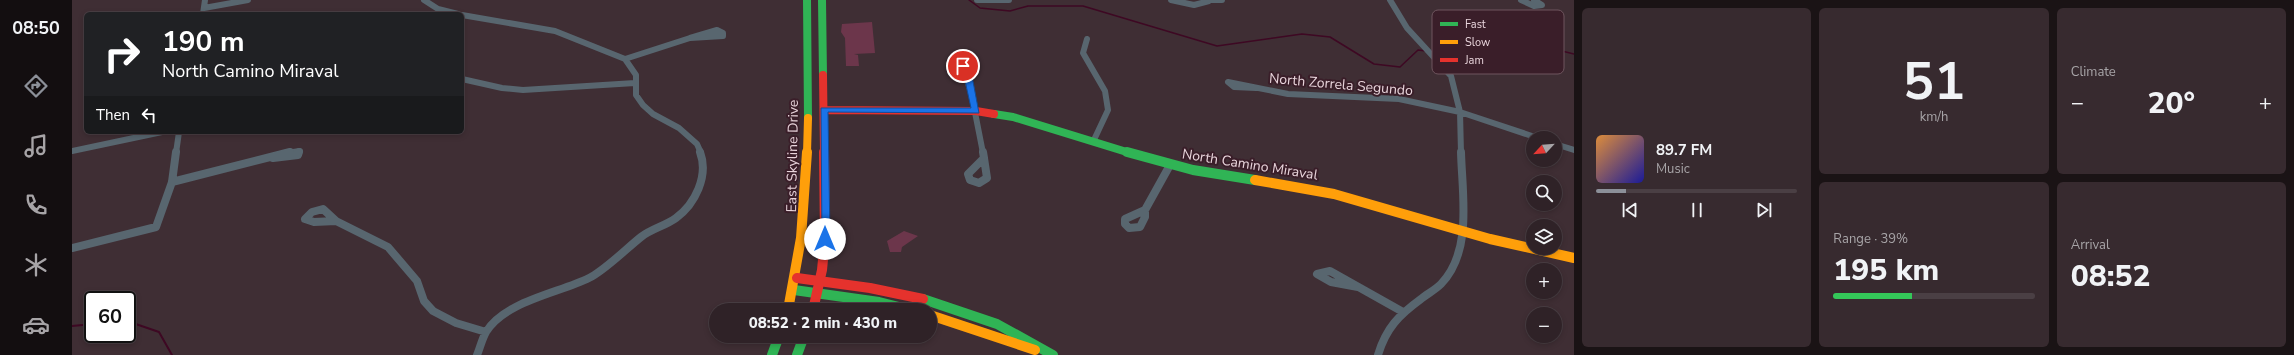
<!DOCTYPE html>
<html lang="en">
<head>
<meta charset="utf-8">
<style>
	body { margin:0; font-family:"Nunito Sans",sans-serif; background:#372a2f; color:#f1f3f6; height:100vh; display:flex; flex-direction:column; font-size:15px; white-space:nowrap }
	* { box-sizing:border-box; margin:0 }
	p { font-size:13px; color:#a7a4a7 }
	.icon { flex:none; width:22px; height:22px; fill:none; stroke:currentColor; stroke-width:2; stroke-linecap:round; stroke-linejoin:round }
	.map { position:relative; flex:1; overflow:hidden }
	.details { display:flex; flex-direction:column; gap:8px; padding:8px; background:#1a1315; width:720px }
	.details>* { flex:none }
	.top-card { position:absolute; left:12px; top:12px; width:380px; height:122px; border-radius:6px; box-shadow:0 2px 6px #0003,0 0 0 1px #4a3f44; background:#202124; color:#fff; overflow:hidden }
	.needle { width:26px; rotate:244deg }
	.buttons { position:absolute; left:1454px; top:131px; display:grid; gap:8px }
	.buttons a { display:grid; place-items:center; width:36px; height:36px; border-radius:50%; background:#2f2227; box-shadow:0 2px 6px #0003,0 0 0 1px #4a3f44; font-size:20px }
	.speed { position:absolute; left:12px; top:291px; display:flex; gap:8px; font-size:20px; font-weight:700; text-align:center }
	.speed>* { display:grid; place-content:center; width:52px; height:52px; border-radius:50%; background:#2f2227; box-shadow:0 2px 6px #0003,0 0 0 1px #4a3f44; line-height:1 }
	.speed .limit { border:2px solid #111; border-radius:6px; background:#fff; color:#111 }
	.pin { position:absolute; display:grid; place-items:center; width:34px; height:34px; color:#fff; margin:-17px; border:2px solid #fff; border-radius:50%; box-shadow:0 1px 4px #0007 }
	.me { position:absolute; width:44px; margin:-22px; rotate:0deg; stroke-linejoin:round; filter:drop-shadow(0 0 3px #0008) }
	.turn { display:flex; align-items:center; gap:14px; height:84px; padding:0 12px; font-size:18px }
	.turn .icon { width:52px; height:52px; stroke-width:2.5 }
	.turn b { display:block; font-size:28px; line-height:34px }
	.then { display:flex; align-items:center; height:38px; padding:0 12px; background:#0003; gap:8px; font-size:15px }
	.big { font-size:30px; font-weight:800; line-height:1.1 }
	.details .widget { flex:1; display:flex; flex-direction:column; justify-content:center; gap:6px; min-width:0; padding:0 14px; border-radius:6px; background:#372a2f }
	.details .dial { align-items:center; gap:0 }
	.dial b { font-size:52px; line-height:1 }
	.song { display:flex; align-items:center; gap:12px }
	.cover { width:48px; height:48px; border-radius:6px; background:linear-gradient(135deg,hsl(30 70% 55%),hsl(240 70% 35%)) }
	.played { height:4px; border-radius:2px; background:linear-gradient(90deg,#8c9099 15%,#4a3f44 15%) }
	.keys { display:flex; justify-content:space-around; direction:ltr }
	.heat { display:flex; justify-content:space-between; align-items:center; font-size:22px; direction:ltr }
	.charge { height:6px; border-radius:3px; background:linear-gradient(90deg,#34c759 39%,#4a3f44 0) }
	.details .tiles { flex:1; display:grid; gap:8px; grid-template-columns:repeat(3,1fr) }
	.widget:first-child { grid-row:span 2 }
	.trip { position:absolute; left:637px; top:303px; width:228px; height:40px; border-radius:20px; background:#2f2227; box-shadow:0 2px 6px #0003,0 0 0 1px #4a3f44; font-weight:800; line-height:40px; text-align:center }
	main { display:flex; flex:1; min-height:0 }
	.menu { display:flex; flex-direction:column; width:72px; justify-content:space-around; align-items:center; background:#130e10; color:#a7a4a7 }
	.menu .icon { width:28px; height:28px }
	.menu .on { color:#8c9099 }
	.menu b { font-size:18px; color:#f1f3f6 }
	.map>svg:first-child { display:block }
	.green { fill:#6c364b }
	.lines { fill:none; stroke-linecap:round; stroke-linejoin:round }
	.stream-far1 { stroke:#3e0823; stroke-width:1.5 }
	.stream { stroke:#3e0823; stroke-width:2 }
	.street-far1 { stroke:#58666f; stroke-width:6 }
	.street { stroke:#58666f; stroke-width:8 }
	.fast-far1 { stroke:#30b455; stroke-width:8 }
	.fast { stroke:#30b455; stroke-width:10 }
	.slow-far1 { stroke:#ff9f0a; stroke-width:8 }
	.slow { stroke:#ff9f0a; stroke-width:10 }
	.jam-far1 { stroke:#e5322d; stroke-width:8 }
	.jam { stroke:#e5322d; stroke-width:10 }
	.route { fill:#1a73e8; stroke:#114b97 }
	.labels { text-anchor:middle; stroke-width:4; stroke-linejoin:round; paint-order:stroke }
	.street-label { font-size:14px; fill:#e8d4db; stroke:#3a1e29 }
	.key { fill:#3a1e29; stroke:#6e555e; stroke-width:1 }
	.key-label { font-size:11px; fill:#e8d4db }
</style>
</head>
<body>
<main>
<nav class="menu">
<b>08:50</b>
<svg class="icon on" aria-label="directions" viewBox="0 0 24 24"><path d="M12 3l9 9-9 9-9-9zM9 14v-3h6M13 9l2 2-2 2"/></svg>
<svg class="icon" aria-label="music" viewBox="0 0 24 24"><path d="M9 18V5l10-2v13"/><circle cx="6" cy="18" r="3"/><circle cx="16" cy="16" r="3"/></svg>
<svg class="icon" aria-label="phone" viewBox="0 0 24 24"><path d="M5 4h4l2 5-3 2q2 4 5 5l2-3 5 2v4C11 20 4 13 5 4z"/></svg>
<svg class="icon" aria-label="climate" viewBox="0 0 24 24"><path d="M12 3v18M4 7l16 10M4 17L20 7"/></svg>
<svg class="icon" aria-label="car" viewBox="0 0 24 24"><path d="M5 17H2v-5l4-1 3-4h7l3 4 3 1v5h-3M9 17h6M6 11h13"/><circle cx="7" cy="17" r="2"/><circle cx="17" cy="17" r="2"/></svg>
</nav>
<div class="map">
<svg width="1502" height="355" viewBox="0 0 1502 355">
	<rect width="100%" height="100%" fill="#3f2e34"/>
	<!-- green -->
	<path class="green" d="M 800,22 L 803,53 L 782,54 L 786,55 L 787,66 L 774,66 L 773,38 L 769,32 L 770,24 Z
		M 832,231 L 846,236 L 830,247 L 829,252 L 818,252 L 815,241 Z"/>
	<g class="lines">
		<!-- stream-far1 -->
		<path class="stream-far1" d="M 897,0 L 908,8 L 938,11 L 956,6 L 1011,6 L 1145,46 L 1230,34 L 1258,37 L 1302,64 L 1328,67 L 1346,50 L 1354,51
			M 1358,51 L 1388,53 L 1411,50 L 1446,40 L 1502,54"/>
		<!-- stream -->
		<path class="stream" d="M 55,321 L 87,332 L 100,355
			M 0,326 L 21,324"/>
		<!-- street-far1 -->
		<path class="street-far1" d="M 352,0 L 366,9 L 386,14
			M 905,0 L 937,0
			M 1099,0 L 1122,5 L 1137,1
			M 1135,0 L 1150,0
			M 1318,0 L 1335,28 L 1379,76 L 1388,112 L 1389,153
			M 1449,0 L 1462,6 L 1470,5 L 1462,0
			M 132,8 L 176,0
			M 131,14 L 133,0
			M 390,15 L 483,31 L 553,59 L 564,75 L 564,95 L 571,105 L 581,114 L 607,128 L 625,144 L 629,153
			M 645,30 L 651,33 L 651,36 L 618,38 Z
			M 1015,39 L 1011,53 L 1033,91 L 1036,110 L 1021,142
			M 887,58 L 899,92 L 911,153
			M 553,59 L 618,38
			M 390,79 L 430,88 L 451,90 L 563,83
			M 1184,88 L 1162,87 L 1156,82 L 1216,94 L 1327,99 L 1388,112 L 1466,138
			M 1483,144 L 1502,150
			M 0,151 L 90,132
			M 104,153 L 107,132
			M 214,153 L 228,151 L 227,153"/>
		<!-- street -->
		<path class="street" d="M 911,152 L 912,158
			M 201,158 L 226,155 L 227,152
			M 912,158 L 915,178 L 907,183 L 898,180 L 896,174 Z
			M 100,182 L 218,152
			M 251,209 L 264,221 L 242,222 L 233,219 L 240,212 Z
			M 1073,210 L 1073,217 L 1068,227 L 1057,228 L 1053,224 L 1053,219 Z
			M 1073,210 L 1098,165
			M 264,221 L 316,247 L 345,281 L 352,301 L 361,311 L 384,323 L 414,332
			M 0,248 L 84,227 L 100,182 L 104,152
			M 1286,287 L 1259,282 L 1245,274 L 1258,271 L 1331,312
			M 405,355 C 408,348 410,339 414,332 C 433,301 487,293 517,278 C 532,271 555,248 569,237 C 579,229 593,226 604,218 C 623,204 637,176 628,152
			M 1306,355 C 1314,328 1327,315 1349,299 C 1355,294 1363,290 1369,284 C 1401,251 1390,194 1389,152"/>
		<!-- fast-far1 -->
		<path class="fast-far1" d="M 735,0 L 736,118
			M 750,0 L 751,75
			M 922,114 L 941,117 L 1058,153"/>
		<!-- fast -->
		<path class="fast" d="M 1055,152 L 1121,170 L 1183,180
			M 722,290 L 807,302 L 839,310
			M 851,299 L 925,324 L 981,355
			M 700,355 L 707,336
			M 725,355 L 732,336"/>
		<!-- slow-far1 -->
		<path class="slow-far1" d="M 735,153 L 736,118"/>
		<!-- slow -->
		<path class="slow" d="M 1183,180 L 1262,194 L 1418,239 L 1502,258
			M 716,310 L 729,238 L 735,152
			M 858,315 L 963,350"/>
		<!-- jam-far1 -->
		<path class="jam-far1" d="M 751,75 L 752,153
			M 752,110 L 904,111 L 922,114"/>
		<!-- jam -->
		<path class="jam" d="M 725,278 L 798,288 L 851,299
			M 741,310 L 750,270 L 753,239 L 752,152"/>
	</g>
	<!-- route -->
	<path class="route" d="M 891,64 L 893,65 L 900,76 L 907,113 L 756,112 L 758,239 L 757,241 L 750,241 L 749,108 L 899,108 L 892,76 L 887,66 Z"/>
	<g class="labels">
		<!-- street labels -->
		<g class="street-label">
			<text transform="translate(1269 84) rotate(5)" y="5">North Zorrela Segundo</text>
			<text transform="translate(720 156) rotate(-89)" y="5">East Skyline Drive</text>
			<text transform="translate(1178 164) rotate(9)" y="5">North Camino Miraval</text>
		</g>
	</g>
	<!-- legend -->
	<rect x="1360" y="10" width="132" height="64" rx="6" class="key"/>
	<rect x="1368" y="22" width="18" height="4" fill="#30b455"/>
	<rect x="1368" y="40" width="18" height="4" fill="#ff9f0a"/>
	<rect x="1368" y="58" width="18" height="4" fill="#e5322d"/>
	<g class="key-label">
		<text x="1393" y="28">Fast</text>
		<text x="1393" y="46">Slow</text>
		<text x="1393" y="64">Jam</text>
	</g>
</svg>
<div class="buttons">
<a><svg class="needle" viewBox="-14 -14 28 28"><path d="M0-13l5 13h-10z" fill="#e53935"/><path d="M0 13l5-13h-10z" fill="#a7a4a7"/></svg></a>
<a><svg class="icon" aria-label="search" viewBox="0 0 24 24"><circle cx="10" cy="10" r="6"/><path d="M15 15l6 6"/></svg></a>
<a><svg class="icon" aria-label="layers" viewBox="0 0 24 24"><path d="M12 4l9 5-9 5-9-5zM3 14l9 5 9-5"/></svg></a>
<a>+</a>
<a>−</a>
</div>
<div class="speed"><div class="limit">60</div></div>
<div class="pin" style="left:891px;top:66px;background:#d93025"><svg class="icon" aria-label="arrive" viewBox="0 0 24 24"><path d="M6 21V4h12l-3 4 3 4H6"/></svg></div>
<svg class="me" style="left:753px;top:239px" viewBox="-20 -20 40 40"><circle r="19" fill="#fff"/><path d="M0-13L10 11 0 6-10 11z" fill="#1a73e8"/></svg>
<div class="trip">08:52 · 2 min · 430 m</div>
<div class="top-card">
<div class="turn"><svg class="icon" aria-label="right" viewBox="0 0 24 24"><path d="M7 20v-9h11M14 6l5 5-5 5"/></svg><div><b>190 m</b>North Camino Miraval</div></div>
<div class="then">Then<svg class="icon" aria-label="left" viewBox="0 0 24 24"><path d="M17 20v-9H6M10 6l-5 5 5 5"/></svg></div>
</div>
</div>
<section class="details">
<div class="tiles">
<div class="widget">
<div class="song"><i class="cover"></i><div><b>89.7 FM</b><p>Music</p></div></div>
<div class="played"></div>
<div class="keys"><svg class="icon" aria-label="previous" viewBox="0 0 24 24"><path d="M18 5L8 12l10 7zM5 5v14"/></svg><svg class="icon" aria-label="pause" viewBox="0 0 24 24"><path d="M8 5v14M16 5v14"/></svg><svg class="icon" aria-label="next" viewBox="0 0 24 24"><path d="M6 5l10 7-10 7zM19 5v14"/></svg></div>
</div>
<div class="widget dial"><b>51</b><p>km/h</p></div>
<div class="widget"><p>Climate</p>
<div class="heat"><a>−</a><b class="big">20°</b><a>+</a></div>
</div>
<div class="widget"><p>Range · 39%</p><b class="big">195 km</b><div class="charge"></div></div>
<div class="widget"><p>Arrival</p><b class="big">08:52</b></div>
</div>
</section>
</main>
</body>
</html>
